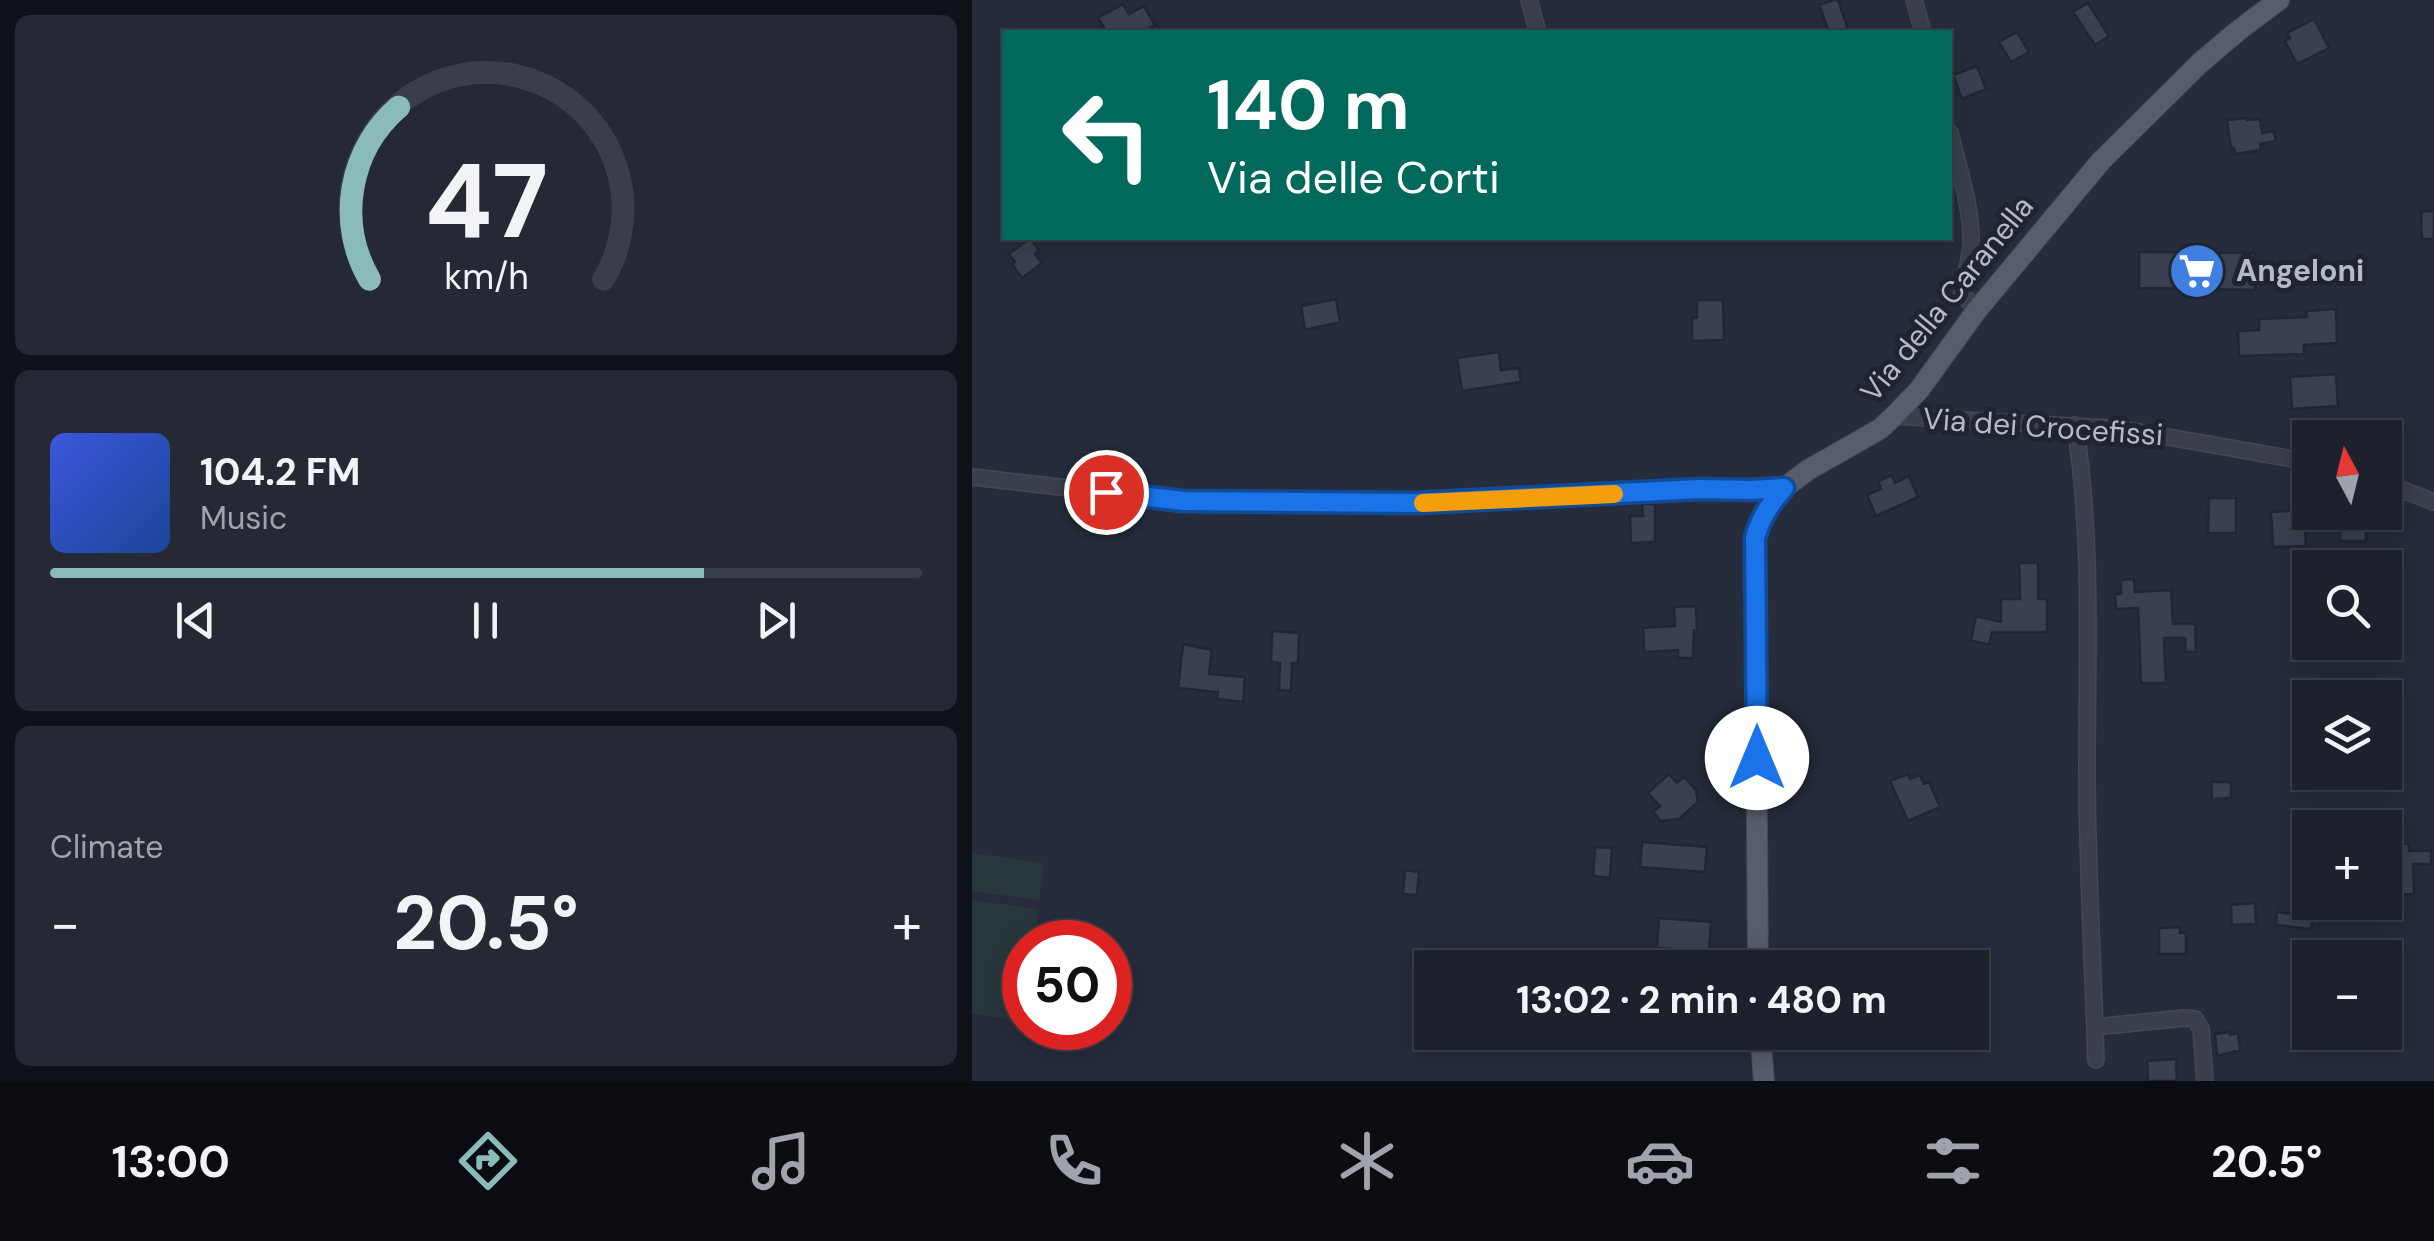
<!DOCTYPE html>
<html lang="en">
<head>
<meta charset="utf-8">
<style>
	body { margin:0; font-family:"DM Sans",sans-serif; background:#252934; color:#f1f3f6; height:100vh; display:flex; flex-direction:column; font-size:38px; white-space:nowrap }
	* { box-sizing:border-box; margin:0 }
	p { font-size:32px; color:#a0a3a9 }
	.icon { flex:none; width:55px; height:55px; fill:none; stroke:currentColor; stroke-width:2; stroke-linecap:round; stroke-linejoin:round }
	.map { position:relative; flex:1; overflow:hidden }
	.details { display:flex; flex-direction:column; gap:15px; padding:15px; background:#0f1218; width:972px }
	.details>* { flex:none }
	.hud { position:absolute; left:30px; top:30px; width:950px; height:210px; border-radius:0px; box-shadow:0 5px 25px #0003,0 0 0 2px #3a3e48; background:#00695c; color:#fff; overflow:hidden }
	.needle { width:65px; rotate:353deg }
	.controls { position:absolute; left:1320px; top:420px; display:grid; gap:20px }
	.controls a { display:grid; place-items:center; width:110px; height:110px; border-radius:0px; background:#1c212c; box-shadow:0 5px 25px #0003,0 0 0 2px #3a3e48; font-size:50px }
	.speed { position:absolute; left:30px; top:920px; display:flex; gap:20px; font-size:50px; font-weight:700; text-align:center }
	.speed>* { display:grid; place-content:center; width:130px; height:130px; border-radius:50%; background:#1c212c; box-shadow:0 5px 25px #0003,0 0 0 2px #3a3e48; line-height:1 }
	.speed .limit { border:15px solid #d22; background:#fff; color:#111 }
	.pin { position:absolute; display:grid; place-items:center; width:85px; height:85px; color:#fff; margin:-42px; border:5px solid #fff; border-radius:50%; box-shadow:0 2px 10px #0007 }
	.me { position:absolute; width:110px; margin:-55px; rotate:0deg; stroke-linejoin:round; filter:drop-shadow(0 0 8px #0008) }
	.turn { display:flex; align-items:center; gap:35px; height:210px; padding:0 40px; font-size:45px }
	.turn .icon { width:130px; height:130px; stroke-width:2.5 }
	.turn b { display:block; font-size:70px; line-height:85px }
	.big { font-size:75px; font-weight:700; line-height:1.1 }
	.details .widget { flex:1; display:flex; flex-direction:column; justify-content:center; gap:15px; min-width:0; padding:0 35px; border-radius:15px; background:#252934 }
	.details .dial { align-items:center; gap:0 }
	.dial svg { height:260px; overflow:visible; fill:none; stroke:#3a3e48; stroke-width:7; stroke-linecap:round; text-anchor:middle }
	.dial text { fill:#f1f3f6; stroke:none }
	.song { display:flex; align-items:center; gap:30px }
	.cover { width:120px; height:120px; border-radius:15px; background:linear-gradient(135deg,hsl(230 70% 55%),hsl(220 70% 35%)) }
	.played { height:10px; border-radius:5px; background:linear-gradient(90deg,#8bbbb9 75%,#3a3e48 75%) }
	.keys { display:flex; justify-content:space-around; direction:ltr }
	.heat { display:flex; justify-content:space-between; align-items:center; font-size:55px; direction:ltr }
	.trip { position:absolute; left:442px; top:950px; width:575px; height:100px; border-radius:0px; background:#1c212c; box-shadow:0 5px 25px #0003,0 0 0 2px #3a3e48; font-weight:700; line-height:100px; text-align:center }
	.dock { display:flex; height:160px; justify-content:space-around; align-items:center; background:#0b0d12; color:#a0a3a9 }
	.dock .icon { width:70px; height:70px }
	.dock .current { color:#8bbbb9 }
	.dock b { font-size:45px; color:#f1f3f6 }
	main { display:flex; flex:1; min-height:0 }
	.map>svg:first-child { display:block }
	.green { fill:#28373c }
	.building { fill:#394051; stroke:#212632; stroke-width:2.5 }
	.lines { fill:none; stroke-linecap:round; stroke-linejoin:round }
	.minor-casing { stroke:#434854; stroke-width:18 }
	.major-casing { stroke:#434854; stroke-width:22 }
	.minor { stroke:#3a3f4b; stroke-width:15 }
	.major { stroke:#585d6b; stroke-width:20 }
	.route-casing { stroke:#114b97; stroke-width:25 }
	.route { stroke:#1a73e8; stroke-width:18 }
	.slow { stroke:#f59e0b; stroke-width:18 }
	.labels { text-anchor:middle; stroke-width:10; stroke-linejoin:round; paint-order:stroke }
	.poi-label { font-size:30px; font-weight:bold; fill:#b6bac7; stroke:#1f2430; text-anchor:start }
	.street-label { font-size:30px; fill:#b6bac7; stroke:#1f2430 }
</style>
</head>
<body>
<main>
<section class="details">
<div class="widget dial"><svg viewBox="0 0 100 80">
<path d="M14 69A42 42 0 1 1 86 69"/>
<path d="M14 69A42 42 0 0 1 23 16" stroke="#8bbbb9"/>
<text x="50" y="56" font-size="32" font-weight="700">47</text>
<text x="50" y="72" font-size="11">km/h</text>
</svg></div>
<div class="widget">
<div class="song"><i class="cover"></i><div><b>104.2 FM</b><p>Music</p></div></div>
<div class="played"></div>
<div class="keys"><svg class="icon" aria-label="previous" viewBox="0 0 24 24"><path d="M18 5L8 12l10 7zM5 5v14"/></svg><svg class="icon" aria-label="pause" viewBox="0 0 24 24"><path d="M8 5v14M16 5v14"/></svg><svg class="icon" aria-label="next" viewBox="0 0 24 24"><path d="M6 5l10 7-10 7zM19 5v14"/></svg></div>
</div>
<div class="widget"><p>Climate</p>
<div class="heat"><a>−</a><b class="big">20.5°</b><a>+</a></div>
</div>
</section>
<div class="map">
<svg width="1462" height="1081" viewBox="0 0 1462 1081">
	<rect width="100%" height="100%" fill="#262c3b"/>
	<!-- green -->
	<path class="green" d="M 0,853 L 72,863 L 67,900 L 0,891 Z
		M 0,900 L 67,909 L 63,942 L 52,942 L 52,1021 L 0,1014 Z"/>
	<!-- building -->
	<path class="building" d="M 862,0 L 866,0 L 877,32 L 857,32 L 847,5 Z
		M 1116,3 L 1137,36 L 1123,45 L 1101,12 Z
		M 151,4 L 157,14 L 172,6 L 183,25 L 169,32 L 135,32 L 126,18 Z
		M 1342,19 L 1357,48 L 1325,64 L 1313,41 L 1318,38 L 1315,33 Z
		M 1045,32 L 1057,52 L 1039,62 L 1027,42 Z
		M 1005,66 L 1014,89 L 990,99 L 981,75 Z
		M 1274,118 L 1275,120 L 1288,119 L 1290,133 L 1302,131 L 1304,141 L 1288,144 L 1289,150 L 1263,154 L 1262,148 L 1259,149 L 1255,120 Z
		M 1462,211 L 1462,239 L 1450,239 L 1449,212 Z
		M 58,238 L 67,250 L 63,254 L 70,263 L 50,278 L 40,264 L 43,262 L 37,254 Z
		M 1167,252 L 1283,253 L 1283,290 L 1167,288 Z
		M 364,299 L 368,322 L 333,330 L 329,306 Z
		M 725,300 L 751,300 L 752,340 L 720,341 L 720,318 L 725,318 Z
		M 1364,309 L 1365,343 L 1332,345 L 1332,354 L 1267,356 L 1266,331 L 1287,330 L 1287,319 L 1335,317 L 1334,311 Z
		M 527,352 L 529,370 L 547,368 L 549,382 L 490,391 L 485,358 Z
		M 1364,374 L 1366,406 L 1320,409 L 1318,377 Z
		M 920,475 L 923,483 L 937,476 L 946,497 L 904,516 L 895,495 L 909,489 L 906,481 Z
		M 1237,498 L 1264,498 L 1264,533 L 1236,533 Z
		M 670,504 L 683,504 L 683,542 L 659,543 L 658,516 L 671,516 Z
		M 1332,510 L 1332,512 L 1351,512 L 1352,517 L 1394,517 L 1394,541 L 1368,541 L 1368,529 L 1333,530 L 1334,546 L 1301,547 L 1299,512 Z
		M 1047,563 L 1066,563 L 1066,599 L 1075,599 L 1075,632 L 1020,632 L 1017,645 L 999,640 L 1004,616 L 1029,622 L 1029,599 L 1048,599 Z
		M 1162,579 L 1163,592 L 1199,590 L 1201,624 L 1223,624 L 1224,652 L 1214,652 L 1213,638 L 1192,638 L 1194,683 L 1169,683 L 1166,608 L 1144,609 L 1143,594 L 1149,594 L 1149,580 Z
		M 724,606 L 725,629 L 722,630 L 721,658 L 706,658 L 706,650 L 672,652 L 671,628 L 703,626 L 702,607 Z
		M 300,631 L 327,633 L 326,663 L 320,663 L 319,691 L 307,690 L 308,663 L 299,662 Z
		M 211,644 L 240,650 L 237,674 L 273,677 L 271,702 L 245,699 L 246,692 L 206,688 Z
		M 697,774 L 705,783 L 712,777 L 724,790 L 726,802 L 707,819 L 689,821 L 681,812 L 688,806 L 676,793 Z
		M 936,774 L 938,779 L 948,775 L 952,784 L 957,782 L 968,807 L 936,821 L 918,781 Z
		M 1239,782 L 1259,782 L 1259,798 L 1240,799 Z
		M 670,842 L 735,847 L 733,872 L 668,867 Z
		M 1417,844 L 1437,844 L 1437,851 L 1459,851 L 1459,864 L 1441,864 L 1442,894 L 1420,895 L 1420,882 L 1426,882 L 1425,855 L 1417,855 Z
		M 623,847 L 640,848 L 638,878 L 621,876 Z
		M 433,870 L 447,872 L 445,895 L 431,894 Z
		M 1283,903 L 1284,924 L 1260,925 L 1259,905 Z
		M 1305,912 L 1341,917 L 1339,929 L 1304,925 Z
		M 687,918 L 739,922 L 737,952 L 685,948 Z
		M 1208,927 L 1208,933 L 1214,933 L 1214,954 L 1187,954 L 1187,928 Z
		M 1258,1032 L 1258,1035 L 1266,1033 L 1268,1050 L 1245,1056 L 1243,1034 Z
		M 1204,1059 L 1205,1081 L 1176,1081 L 1175,1061 Z"/>
	<g class="lines">
		<!-- minor casing -->
		<g class="minor-casing">
			<path id="minor" d="M 557,0 L 566,32
				M 942,0 L 951,32
				M 978,133 C 987,169 1000,208 999,246 C 998,262 991,278 990,294 L 1005,310
				M 922,416 L 1151,429 L 1338,462
				M 1103,425 C 1121,539 1115,655 1115,769 C 1115,866 1121,963 1124,1060
				M 0,477 L 211,501 L 320,503 L 443,503 L 728,489 L 778,491 L 812,488
				M 1412,483 L 1462,502
				M 1123,1027 L 1212,1018 L 1223,1019 L 1229,1029 L 1233,1081"/>
		</g>
		<!-- major casing -->
		<g class="major-casing">
			<path id="major" d="M 786,968 L 783,543 L 788,522 L 800,501 L 812,488 L 836,470 L 908,429 L 922,416 L 947,390 L 1005,310 L 1129,161 L 1228,63 L 1267,30 L 1307,0
				M 788,1032 L 792,1081"/>
		</g>
		<!-- minor -->
		<use href="#minor" class="minor"/>
		<!-- major -->
		<use href="#major" class="major"/>
	</g>
	<g class="lines">
		<!-- route casing -->
		<g class="route-casing">
			<path id="route" d="M 134,492 L 211,501 L 443,503 L 728,489 L 778,490 L 812,488 C 799,502 788,519 783,538 L 785,758"/>
		</g>
		<!-- route -->
		<use href="#route" class="route"/>
		<!-- slow -->
		<path class="slow" d="M 451,503 L 642,494"/>
	</g>
	<!-- icons -->
	<defs>
		<g id="supermarket-disc" transform="scale(2.875)"><circle r="9.5" fill="#3f7fe0" stroke="#1f2430"/><path d="M-6-5.5h2.5l.6 2H6L4.5 2H-2.5L-4.4-4H-6ZM-1.5 3.2a1.3 1.3 0 1 0 .1 0ZM3 3.2a1.3 1.3 0 1 0 .1 0Z" fill="#fff"/></g>
	</defs>
	<g fill-rule="evenodd">
		<use href="#supermarket-disc" x="1225" y="271"/>
	</g>
	<g class="labels">
		<!-- poi labels -->
		<g class="poi-label">
			<text x="1264" y="281">Angeloni</text>
		</g>
		<!-- street labels -->
		<g class="street-label">
			<text transform="translate(975 299) rotate(-51)" y="10">Via della Caranella</text>
			<text transform="translate(1071 427) rotate(4)" y="10">Via dei Crocefissi</text>
		</g>
	</g>
</svg>
<div class="controls">
<a><svg class="needle" viewBox="-14 -14 28 28"><path d="M0-13l5 13h-10z" fill="#e53935"/><path d="M0 13l5-13h-10z" fill="#a0a3a9"/></svg></a>
<a><svg class="icon" aria-label="search" viewBox="0 0 24 24"><circle cx="10" cy="10" r="6"/><path d="M15 15l6 6"/></svg></a>
<a><svg class="icon" aria-label="layers" viewBox="0 0 24 24"><path d="M12 4l9 5-9 5-9-5zM3 14l9 5 9-5"/></svg></a>
<a>+</a>
<a>−</a>
</div>
<div class="speed"><div class="limit">50</div></div>
<div class="pin" style="left:134px;top:492px;background:#d93025"><svg class="icon" aria-label="arrive" viewBox="0 0 24 24"><path d="M6 21V4h12l-3 4 3 4H6"/></svg></div>
<svg class="me" style="left:785px;top:758px" viewBox="-20 -20 40 40"><circle r="19" fill="#fff"/><path d="M0-13L10 11 0 6-10 11z" fill="#1a73e8"/></svg>
<div class="trip">13:02 · 2 min · 480 m</div>
<div class="hud">
<div class="turn"><svg class="icon" aria-label="left" viewBox="0 0 24 24"><path d="M17 20v-9H6M10 6l-5 5 5 5"/></svg><div><b>140 m</b>Via delle Corti</div></div>
</div>
</div>
</main>
<nav class="dock">
<b>13:00</b>
<svg class="icon current" aria-label="directions" viewBox="0 0 24 24"><path d="M12 3l9 9-9 9-9-9zM9 14v-3h6M13 9l2 2-2 2"/></svg>
<svg class="icon" aria-label="music" viewBox="0 0 24 24"><path d="M9 18V5l10-2v13"/><circle cx="6" cy="18" r="3"/><circle cx="16" cy="16" r="3"/></svg>
<svg class="icon" aria-label="phone" viewBox="0 0 24 24"><path d="M5 4h4l2 5-3 2q2 4 5 5l2-3 5 2v4C11 20 4 13 5 4z"/></svg>
<svg class="icon" aria-label="climate" viewBox="0 0 24 24"><path d="M12 3v18M4 7l16 10M4 17L20 7"/></svg>
<svg class="icon" aria-label="car" viewBox="0 0 24 24"><path d="M5 17H2v-5l4-1 3-4h7l3 4 3 1v5h-3M9 17h6M6 11h13"/><circle cx="7" cy="17" r="2"/><circle cx="17" cy="17" r="2"/></svg>
<svg class="icon" aria-label="filters" viewBox="0 0 24 24"><path d="M4 7h16M4 17h16"/><circle cx="9" cy="7" r="2"/><circle cx="15" cy="17" r="2"/></svg>
<b>20.5°</b>
</nav>
</body>
</html>
